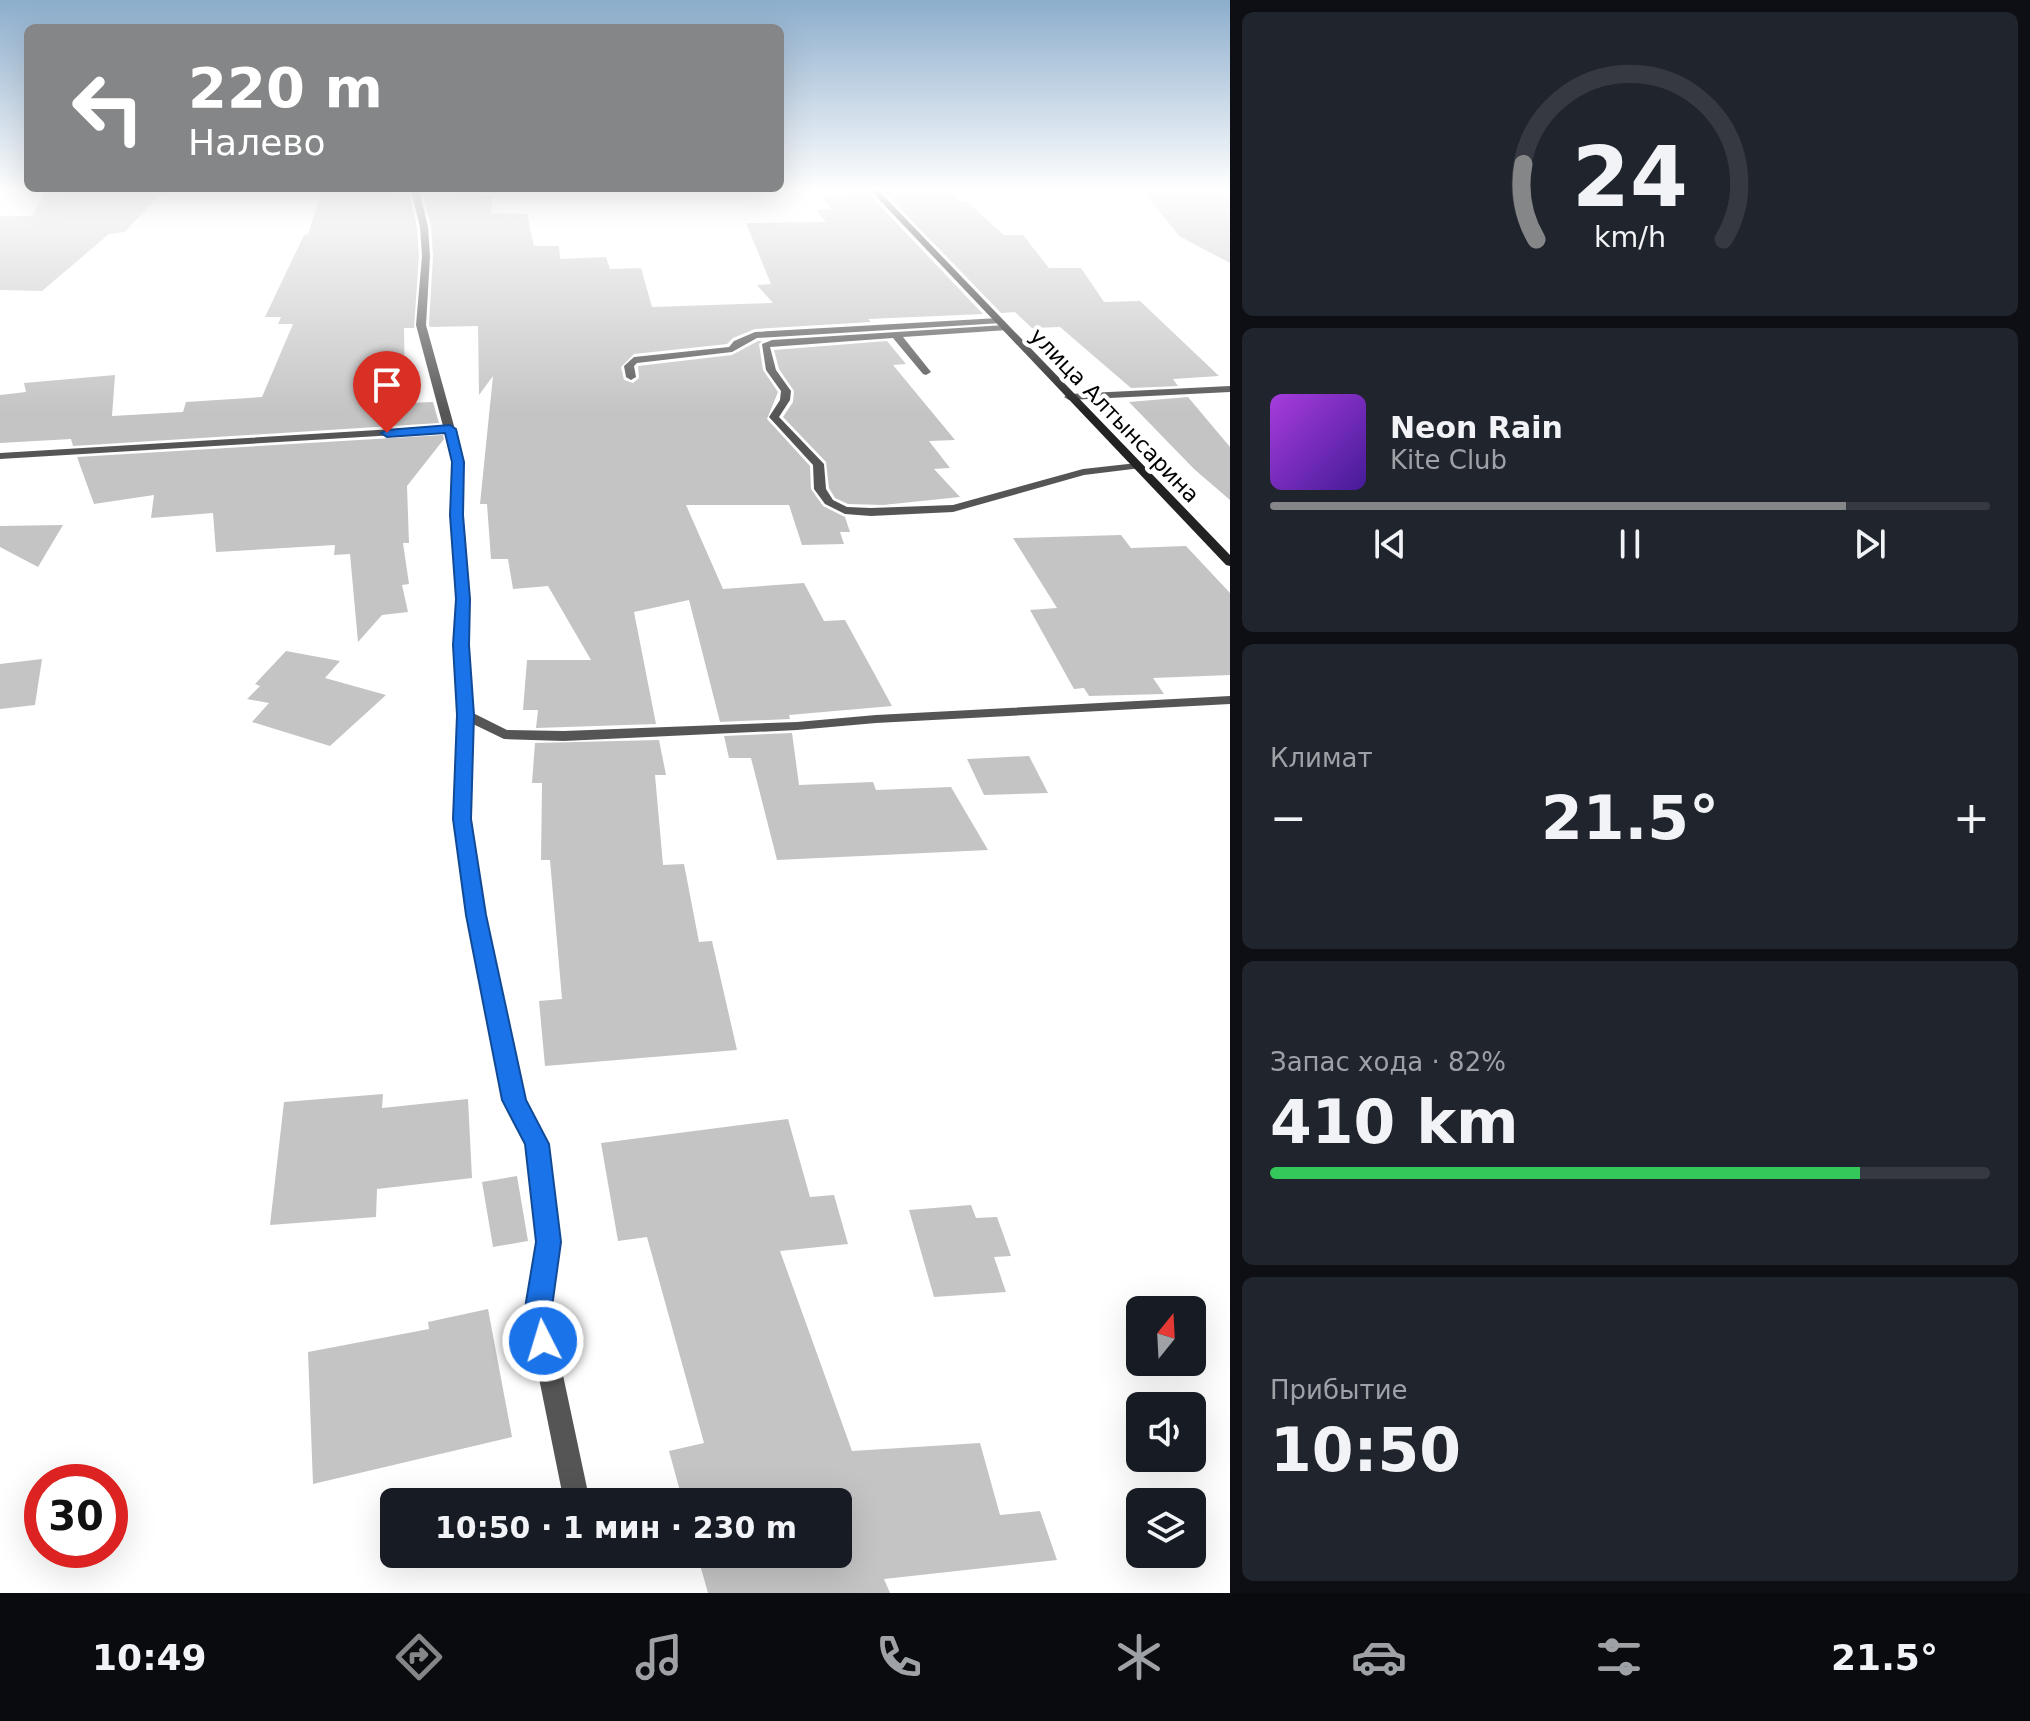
<!DOCTYPE html>
<html lang="ru">
<head>
<meta charset="utf-8">
<style>
	body { margin:0; font-family:"DejaVu Sans",sans-serif; background:#20242c; color:#f1f3f6; height:100vh; display:flex; flex-direction:column; font-size:30px; white-space:nowrap }
	* { box-sizing:border-box; margin:0 }
	p { font-size:26px; color:#9ea1a6 }
	.icon { flex:none; width:44px; height:44px; fill:none; stroke:currentColor; stroke-width:2; stroke-linecap:round; stroke-linejoin:round }
	.map { position:relative; flex:1; overflow:hidden }
	.details { display:flex; flex-direction:column; gap:12px; padding:12px; background:#0d0f14; width:800px }
	.details>* { flex:none }
	.banner { position:absolute; left:24px; top:24px; width:760px; height:168px; border-radius:12px; box-shadow:0 8px 32px #0002; background:#858687; color:#fff; overflow:hidden }
	.needle { width:52px; rotate:18deg }
	.tools { position:absolute; left:1126px; top:1296px; display:grid; gap:16px }
	.tools a { display:grid; place-items:center; width:80px; height:80px; border-radius:12px; background:#171b24; box-shadow:0 8px 32px #0002; font-size:40px }
	.speed { position:absolute; left:24px; top:1464px; display:flex; gap:16px; font-size:40px; font-weight:700; text-align:center }
	.speed>* { display:grid; place-content:center; width:104px; height:104px; border-radius:50%; background:#171b24; box-shadow:0 8px 32px #0002; line-height:1 }
	.speed .limit { border:12px solid #d22; background:#fff; color:#111 }
	.pin { position:absolute; display:grid; place-items:center; width:68px; height:68px; color:#fff; margin:-82px -34px; border-radius:50% 50% 50% 0; rotate:-45deg; box-shadow:0 0 8px #0007 }
	.pin .icon { rotate:45deg }
	.me { position:absolute; width:88px; margin:-44px; rotate:355deg; stroke-linejoin:round; filter:drop-shadow(0 0 6px #0008) }
	.turn { display:flex; align-items:center; gap:28px; height:168px; padding:0 32px; font-size:36px }
	.turn .icon { width:104px; height:104px; stroke-width:2.5 }
	.turn b { display:block; font-size:56px; line-height:68px }
	.big { font-size:60px; font-weight:700; line-height:1.1 }
	.details .card { flex:1; display:flex; flex-direction:column; justify-content:center; gap:12px; min-width:0; padding:0 28px; border-radius:12px; background:#20242c }
	.details .dial { align-items:center; gap:0 }
	.dial svg { height:208px; overflow:visible; fill:none; stroke:#363941; stroke-width:7; stroke-linecap:round; text-anchor:middle }
	.dial text { fill:#f1f3f6; stroke:none }
	.song { display:flex; align-items:center; gap:24px }
	.cover { width:96px; height:96px; border-radius:12px; background:linear-gradient(135deg,hsl(280 70% 55%),hsl(260 70% 35%)) }
	.played { height:8px; border-radius:4px; background:linear-gradient(90deg,#858687 80%,#363941 80%) }
	.keys { display:flex; justify-content:space-around; direction:ltr }
	.heat { display:flex; justify-content:space-between; align-items:center; font-size:44px; direction:ltr }
	.charge { height:12px; border-radius:6px; background:linear-gradient(90deg,#34c759 82%,#363941 0) }
	.trip { position:absolute; left:380px; top:1488px; width:472px; height:80px; border-radius:12px; background:#171b24; box-shadow:0 8px 32px #0002; font-weight:700; line-height:80px; text-align:center }
	.tabs { display:flex; height:128px; justify-content:space-around; align-items:center; background:#090b0e; color:#9ea1a6 }
	.tabs .icon { width:56px; height:56px }
	.tabs .selected { color:#858687 }
	.tabs b { font-size:36px; color:#f1f3f6 }
	main { display:flex; flex:1; min-height:0 }
	.map>svg:first-child { display:block }
	.building { fill:#c4c4c4 }
	.lines { fill:none; stroke-linecap:round; stroke-linejoin:round }
	.lane { fill:#555; fill-rule:evenodd }
	.street { fill:#555; fill-rule:evenodd }
	.secondary { fill:#222; fill-rule:evenodd }
	.route { fill:#1a73e8; stroke:#114b97; stroke-width:2 }
	.labels { text-anchor:middle; stroke-width:8; stroke-linejoin:round; paint-order:stroke }
	.far-street-label { font-size:22px; fill:#000; stroke:#fff }
</style>
</head>
<body>
<main>
<div class="map">
<svg width="1230" height="1593" viewBox="0 0 1230 1593">
	<rect width="100%" height="100%" fill="#fff"/>
	<!-- building -->
	<path class="building" d="M 46,190 L 164,190 L 125,232 L 109,234 L 42,291 L 0,290 L 0,216 L 32,216 Z
		M 322,190 L 394,190 L 393,194 L 409,194 L 417,227 L 419,256 L 414,328 L 404,328 L 405,403 L 433,402 L 439,423 L 73,446 L 71,439 L 0,443 L 0,395 L 26,392 L 24,383 L 115,375 L 112,416 L 183,412 L 186,402 L 262,397 L 293,324 L 278,324 L 281,317 L 265,317 L 304,235 L 308,234 Z
		M 946,190 L 959,201 L 966,201 L 1004,235 L 1023,235 L 1049,268 L 1081,268 L 1104,302 L 1140,301 L 1219,376 L 1173,379 L 1178,386 L 1131,388 L 1060,327 L 1032,328 L 1015,312 L 1001,313 L 884,192 Z
		M 1143,190 L 1230,190 L 1230,263 L 1179,236 Z
		M 481,193 L 480,196 L 493,196 L 491,213 L 527,214 L 534,246 L 559,246 L 560,259 L 606,257 L 610,269 L 641,268 L 652,307 L 773,303 L 757,285 L 771,284 L 746,223 L 826,222 L 817,210 L 832,209 L 820,196 L 868,193 L 983,314 L 868,319 L 871,322 L 755,329 L 733,338 L 727,344 L 634,354 L 621,367 L 624,380 L 633,383 L 639,378 L 638,366 L 732,355 L 758,341 L 762,341 L 759,344 L 763,370 L 778,392 L 767,419 L 810,466 L 811,489 L 823,506 L 845,517 L 850,532 L 840,532 L 844,544 L 802,545 L 789,505 L 686,505 L 723,589 L 804,583 L 824,621 L 845,620 L 892,706 L 789,715 L 790,719 L 720,722 L 689,600 L 634,612 L 656,724 L 536,728 L 538,710 L 523,710 L 527,660 L 591,660 L 548,586 L 513,589 L 508,559 L 491,559 L 487,504 L 480,504 L 493,376 L 479,395 L 478,326 L 430,327 L 429,325 L 433,256 L 431,226 L 423,194 Z
		M 887,341 L 906,364 L 893,365 L 955,440 L 929,441 L 950,468 L 934,469 L 960,497 L 883,505 L 848,504 L 835,498 L 829,488 L 826,462 L 783,417 L 793,402 L 794,391 L 779,369 L 774,350 Z
		M 1188,397 L 1230,447 L 1230,500 L 1194,469 L 1129,402 Z
		M 443,435 L 444,439 L 407,486 L 409,543 L 403,543 L 409,584 L 402,585 L 408,612 L 382,615 L 358,642 L 350,554 L 334,555 L 335,545 L 216,552 L 213,513 L 151,518 L 154,495 L 94,504 L 77,457 Z
		M 63,525 L 38,567 L 0,547 L 0,526 Z
		M 1121,535 L 1131,548 L 1186,546 L 1230,593 L 1230,675 L 1153,678 L 1164,694 L 1089,696 L 1084,688 L 1074,689 L 1030,610 L 1057,608 L 1013,538 Z
		M 286,651 L 340,661 L 325,678 L 386,695 L 330,746 L 252,722 L 269,703 L 247,699 L 260,686 L 255,684 Z
		M 42,659 L 35,705 L 0,709 L 0,664 Z
		M 792,733 L 799,785 L 873,782 L 876,790 L 951,787 L 988,850 L 777,860 L 751,758 L 729,758 L 724,736 Z
		M 659,740 L 666,775 L 655,775 L 663,865 L 684,864 L 699,942 L 712,941 L 737,1050 L 545,1066 L 539,1001 L 562,999 L 550,860 L 541,860 L 542,783 L 532,783 L 535,743 Z
		M 1029,756 L 1048,793 L 984,795 L 967,759 Z
		M 383,1094 L 382,1108 L 468,1099 L 472,1178 L 377,1189 L 376,1217 L 270,1225 L 284,1102 Z
		M 788,1119 L 810,1197 L 834,1195 L 848,1244 L 780,1251 L 852,1451 L 980,1443 L 1000,1515 L 1040,1511 L 1057,1560 L 884,1579 L 890,1593 L 708,1593 L 697,1554 L 838,1554 L 838,1502 L 683,1502 L 669,1451 L 704,1443 L 647,1237 L 618,1241 L 601,1143 Z
		M 517,1176 L 528,1241 L 493,1247 L 482,1182 Z
		M 971,1205 L 976,1218 L 997,1217 L 1011,1256 L 994,1257 L 1006,1292 L 934,1297 L 909,1210 Z
		M 488,1309 L 512,1437 L 313,1484 L 308,1352 L 429,1329 L 428,1322 Z"/>
	<g class="lines">
		<!-- lane -->
		<path class="lane" d="M 1005,325 L 1010,328 L 1008,330 L 903,337 L 931,372 L 926,375 L 923,374 L 893,338 L 770,347 L 776,370 L 791,391 L 790,400 L 779,417 L 824,464 L 826,489 L 833,500 L 847,507 L 871,508 L 953,505 L 1083,469 L 1137,463 L 1143,466 L 1141,468 L 1084,475 L 953,512 L 871,516 L 845,514 L 825,504 L 814,489 L 813,465 L 769,417 L 780,400 L 781,391 L 766,370 L 762,344 L 772,340 Z"/>
		<!-- street -->
		<path class="street" d="M 411,190 L 419,190 L 428,227 L 430,256 L 426,325 L 464,462 L 462,515 L 470,599 L 468,645 L 473,713 L 507,730 L 564,731 L 797,722 L 876,715 L 1230,696 L 1230,704 L 876,723 L 797,730 L 564,741 L 504,739 L 473,724 L 470,819 L 485,915 L 524,1100 L 548,1144 L 559,1242 L 550,1314 L 590,1502 L 564,1502 L 526,1314 L 537,1242 L 526,1144 L 504,1100 L 467,915 L 454,819 L 459,715 L 454,645 L 456,599 L 450,515 L 452,462 L 445,432 L 0,459 L 0,453 L 443,426 L 416,325 L 422,256 L 420,227 Z
			M 999,318 L 1003,321 L 1002,323 L 757,338 L 732,352 L 637,363 L 634,366 L 636,377 L 631,380 L 626,377 L 624,366 L 634,357 L 729,347 L 734,341 L 755,332 Z
			M 1230,386 L 1230,392 L 1069,400 L 1064,397 L 1069,394 Z"/>
		<!-- secondary -->
		<path class="secondary" d="M 870,190 L 878,190 L 1230,555 L 1230,566 L 1226,565 Z"/>
	</g>
	<!-- sky -->
	<linearGradient id="sky" x2="0" y2="1"><stop stop-color="#8cadcc"/><stop offset="0.46" stop-color="#fff"/><stop offset="1" stop-color="#fff" stop-opacity="0"/></linearGradient>
	<rect width="1230" height="413" fill="url(#sky)"/>
	<!-- route -->
	<path class="route" d="M 450,425 L 456,429 L 464,462 L 463,515 L 470,599 L 469,645 L 474,715 L 471,819 L 486,915 L 526,1100 L 549,1144 L 561,1242 L 551,1314 L 557,1341 L 553,1350 L 543,1353 L 534,1350 L 524,1314 L 536,1242 L 525,1144 L 502,1100 L 466,915 L 453,819 L 457,715 L 453,645 L 456,599 L 450,515 L 452,462 L 445,433 L 387,437 L 381,433 L 387,430 Z"/>
	<g class="labels">
		<!-- far-street labels -->
		<g class="far-street-label">
			<text transform="translate(1115 415) rotate(46)" y="8">улица Алтынсарина</text>
		</g>
	</g>
</svg>
<div class="tools">
<a><svg class="needle" viewBox="-14 -14 28 28"><path d="M0-13l5 13h-10z" fill="#e53935"/><path d="M0 13l5-13h-10z" fill="#9ea1a6"/></svg></a>
<a><svg class="icon" aria-label="sound" viewBox="0 0 24 24"><path d="M4 9h4l5-4v14l-5-4H4zM17 9q2 3 0 6"/></svg></a>
<a><svg class="icon" aria-label="layers" viewBox="0 0 24 24"><path d="M12 4l9 5-9 5-9-5zM3 14l9 5 9-5"/></svg></a>
</div>
<div class="speed"><div class="limit">30</div></div>
<div class="pin" style="left:387px;top:433px;background:#d93025"><svg class="icon" aria-label="arrive" viewBox="0 0 24 24"><path d="M6 21V4h12l-3 4 3 4H6"/></svg></div>
<svg class="me" style="left:543px;top:1341px" viewBox="-20 -20 40 40"><circle r="17" fill="#1a73e8" stroke="#fff" stroke-width="3"/><path d="M0-11L8 9 0 5-8 9z" fill="#fff"/></svg>
<div class="trip">10:50 · 1 мин · 230 m</div>
<div class="banner">
<div class="turn"><svg class="icon" aria-label="left" viewBox="0 0 24 24"><path d="M17 20v-9H6M10 6l-5 5 5 5"/></svg><div><b>220 m</b>Налево</div></div>
</div>
</div>
<section class="details">
<div class="card dial"><svg viewBox="0 0 100 80">
<path d="M14 69A42 42 0 1 1 86 69"/>
<path d="M14 69A42 42 0 0 1 9 40" stroke="#858687"/>
<text x="50" y="56" font-size="32" font-weight="700">24</text>
<text x="50" y="72" font-size="11">km/h</text>
</svg></div>
<div class="card">
<div class="song"><i class="cover"></i><div><b>Neon Rain</b><p>Kite Club</p></div></div>
<div class="played"></div>
<div class="keys"><svg class="icon" aria-label="previous" viewBox="0 0 24 24"><path d="M18 5L8 12l10 7zM5 5v14"/></svg><svg class="icon" aria-label="pause" viewBox="0 0 24 24"><path d="M8 5v14M16 5v14"/></svg><svg class="icon" aria-label="next" viewBox="0 0 24 24"><path d="M6 5l10 7-10 7zM19 5v14"/></svg></div>
</div>
<div class="card"><p>Климат</p>
<div class="heat"><a>−</a><b class="big">21.5°</b><a>+</a></div>
</div>
<div class="card"><p>Запас хода · 82%</p><b class="big">410 km</b><div class="charge"></div></div>
<div class="card"><p>Прибытие</p><b class="big">10:50</b></div>
</section>
</main>
<nav class="tabs">
<b>10:49</b>
<svg class="icon selected" aria-label="directions" viewBox="0 0 24 24"><path d="M12 3l9 9-9 9-9-9zM9 14v-3h6M13 9l2 2-2 2"/></svg>
<svg class="icon" aria-label="music" viewBox="0 0 24 24"><path d="M9 18V5l10-2v13"/><circle cx="6" cy="18" r="3"/><circle cx="16" cy="16" r="3"/></svg>
<svg class="icon" aria-label="phone" viewBox="0 0 24 24"><path d="M5 4h4l2 5-3 2q2 4 5 5l2-3 5 2v4C11 20 4 13 5 4z"/></svg>
<svg class="icon" aria-label="climate" viewBox="0 0 24 24"><path d="M12 3v18M4 7l16 10M4 17L20 7"/></svg>
<svg class="icon" aria-label="car" viewBox="0 0 24 24"><path d="M5 17H2v-5l4-1 3-4h7l3 4 3 1v5h-3M9 17h6M6 11h13"/><circle cx="7" cy="17" r="2"/><circle cx="17" cy="17" r="2"/></svg>
<svg class="icon" aria-label="filters" viewBox="0 0 24 24"><path d="M4 7h16M4 17h16"/><circle cx="9" cy="7" r="2"/><circle cx="15" cy="17" r="2"/></svg>
<b>21.5°</b>
</nav>
</body>
</html>
